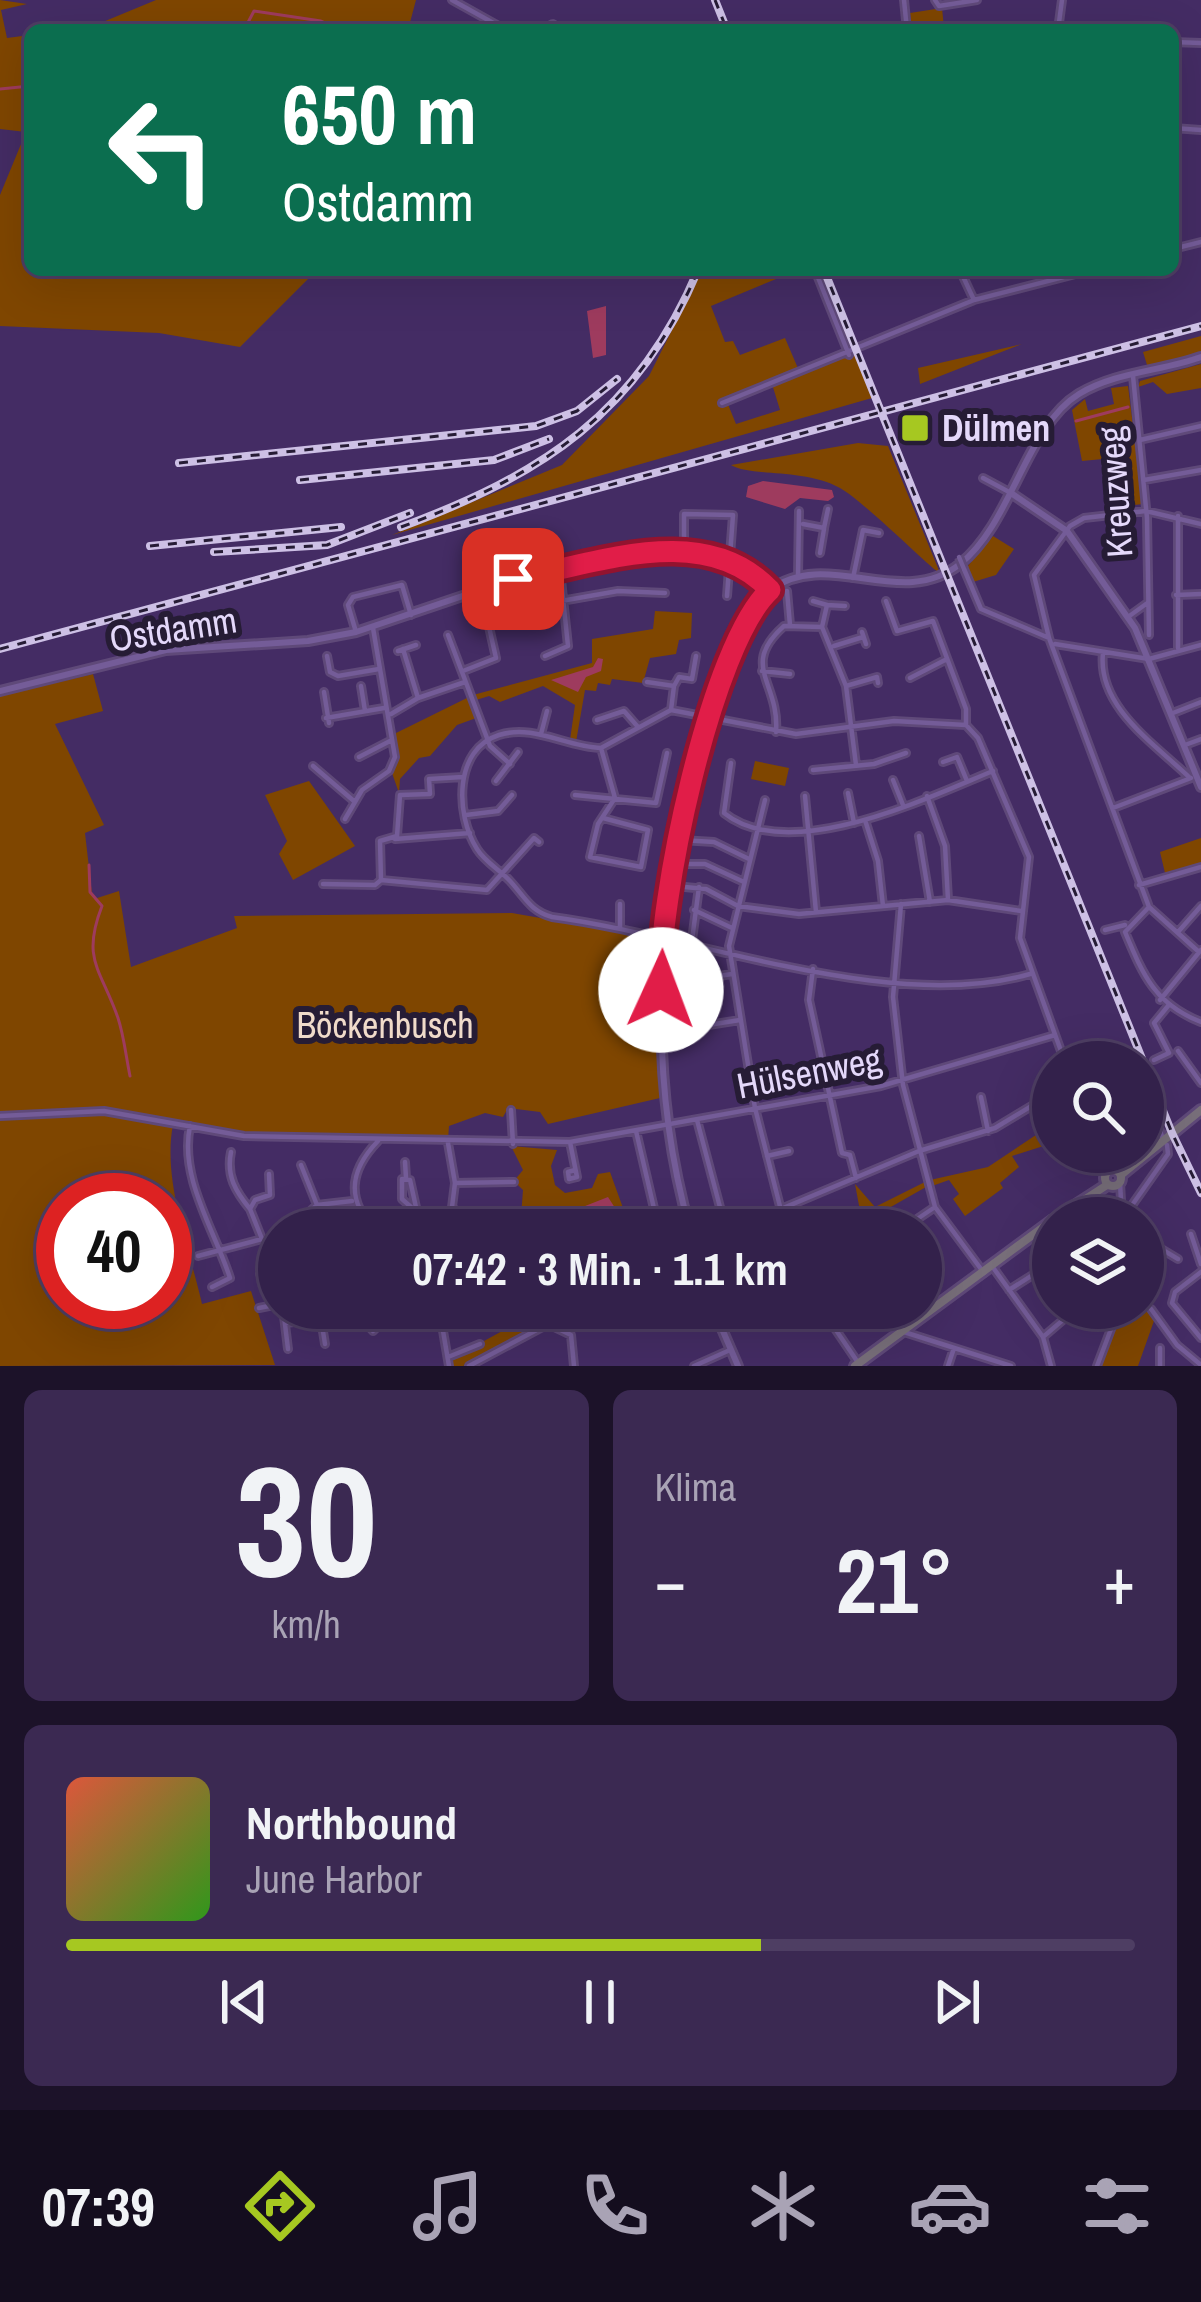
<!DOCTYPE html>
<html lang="de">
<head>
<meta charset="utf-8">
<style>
	body { margin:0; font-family:"Archivo Narrow",sans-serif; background:#3b2952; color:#f1f3f6; height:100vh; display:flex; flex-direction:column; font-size:45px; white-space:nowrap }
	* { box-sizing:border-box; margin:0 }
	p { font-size:39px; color:#a9a3b5 }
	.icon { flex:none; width:66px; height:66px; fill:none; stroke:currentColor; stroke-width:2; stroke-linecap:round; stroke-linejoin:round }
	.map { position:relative; height:1366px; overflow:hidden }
	.details { display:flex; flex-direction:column; gap:24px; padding:24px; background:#1c1229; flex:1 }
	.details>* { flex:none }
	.hud { position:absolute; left:24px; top:24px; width:1155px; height:252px; border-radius:18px; box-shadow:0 12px 48px #0002,0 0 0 3px #4e3e63; background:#0b6e4f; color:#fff; overflow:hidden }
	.controls { position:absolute; left:1032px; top:1041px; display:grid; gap:24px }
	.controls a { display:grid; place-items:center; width:132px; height:132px; border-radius:50%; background:#33214b; box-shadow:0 12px 48px #0002,0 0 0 3px #4e3e63; font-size:60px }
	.speed { position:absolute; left:36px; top:1173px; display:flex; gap:24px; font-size:60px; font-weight:700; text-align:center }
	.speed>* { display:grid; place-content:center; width:156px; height:156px; border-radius:50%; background:#33214b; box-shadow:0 12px 48px #0002,0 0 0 3px #4e3e63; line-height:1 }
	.speed .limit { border:18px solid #d22; background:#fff; color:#111 }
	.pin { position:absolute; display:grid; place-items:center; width:102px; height:102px; color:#fff; margin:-51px; border-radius:24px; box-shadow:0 6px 18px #0006 }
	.me { position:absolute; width:132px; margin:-66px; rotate:2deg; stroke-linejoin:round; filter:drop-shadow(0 0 9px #0008) }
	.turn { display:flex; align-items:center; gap:42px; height:252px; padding:0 60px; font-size:54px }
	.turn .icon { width:156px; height:156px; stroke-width:2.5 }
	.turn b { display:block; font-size:84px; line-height:102px }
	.big { font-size:90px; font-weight:800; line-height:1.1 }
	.details .card { flex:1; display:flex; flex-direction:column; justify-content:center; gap:18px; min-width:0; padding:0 42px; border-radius:18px; background:#3b2952 }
	.details .dial { align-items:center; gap:0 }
	.dial b { font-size:156px; line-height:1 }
	.song { display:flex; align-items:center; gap:36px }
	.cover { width:144px; height:144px; border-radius:18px; background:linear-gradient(135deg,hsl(10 70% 55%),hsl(110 70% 35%)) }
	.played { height:12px; border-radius:6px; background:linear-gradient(90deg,#a6c821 65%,#4e3e63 65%) }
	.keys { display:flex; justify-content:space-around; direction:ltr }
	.heat { display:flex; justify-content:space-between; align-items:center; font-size:66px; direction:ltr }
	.details .tiles { flex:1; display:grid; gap:24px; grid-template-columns:1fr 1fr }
	.card:last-child { grid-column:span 2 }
	.trip { position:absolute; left:258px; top:1209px; width:684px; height:120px; border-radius:60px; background:#33214b; box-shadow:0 12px 48px #0002,0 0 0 3px #4e3e63; font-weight:800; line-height:120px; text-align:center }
	.menu { display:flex; height:192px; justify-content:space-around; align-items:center; background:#140d1e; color:#a9a3b5 }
	.menu .icon { width:84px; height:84px }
	.menu .selected { color:#a6c821 }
	.menu b { font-size:54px; color:#f1f3f6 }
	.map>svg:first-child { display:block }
	.green { fill:#7f4600; fill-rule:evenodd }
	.water { fill:#9e3b5e }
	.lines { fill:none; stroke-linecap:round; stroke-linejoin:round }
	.stream { stroke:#9e3b5e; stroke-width:3 }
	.minor-casing { stroke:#5f4979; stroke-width:10 }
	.tertiary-casing { stroke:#5f4979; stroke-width:12 }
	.secondary-casing { stroke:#5f4979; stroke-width:14 }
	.minor { stroke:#745c98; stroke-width:4.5 }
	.tertiary { stroke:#745c98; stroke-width:6 }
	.secondary { stroke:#786f7a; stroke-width:8 }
	.rail-casing { stroke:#cdc0e5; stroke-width:8 }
	.rail { stroke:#261c35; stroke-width:3; stroke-dasharray:9; stroke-linecap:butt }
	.minor-bridge-casing { stroke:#5f4979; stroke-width:10; stroke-linecap:butt }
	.minor-bridge { stroke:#745c98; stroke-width:4.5 }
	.route-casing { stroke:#92132f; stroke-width:30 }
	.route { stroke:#e11d48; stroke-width:21 }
	.poi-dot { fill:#a6c821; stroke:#261c35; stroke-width:4.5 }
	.labels { text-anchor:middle; stroke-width:12; stroke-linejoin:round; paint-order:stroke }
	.poi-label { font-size:36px; font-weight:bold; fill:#e4d8fa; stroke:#261c35; text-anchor:start }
	.street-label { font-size:36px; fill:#e4d8fa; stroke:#261c35 }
	.park-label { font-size:36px; fill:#f0dbca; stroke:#261c35 }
</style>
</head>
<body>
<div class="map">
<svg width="1201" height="1366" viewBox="0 0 1201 1366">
	<rect width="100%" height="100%" fill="#442c64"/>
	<!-- green -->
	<path class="green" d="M 0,0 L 27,4 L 1,10 L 7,38 L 30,35 L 30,270 L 317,270 L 240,347 L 159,333 L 0,326 L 0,195 L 26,132 L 0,129 Z
		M 156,0 L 416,0 L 408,30 L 60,30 L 98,24 Z
		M 942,8 L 944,28 L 912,28 L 910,13 Z
		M 702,270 L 778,270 L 781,277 L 711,306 L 725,342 L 733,341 L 740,355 L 785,338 L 800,373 L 848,354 L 835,321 L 842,319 L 872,398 L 392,535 L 562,465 L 649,376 ZM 772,384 L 780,410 L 736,424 L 727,402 Z
		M 1201,336 L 1201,353 L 1148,368 L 1143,352 Z
		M 1022,344 L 920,384 L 918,368 Z
		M 1201,364 L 1201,388 L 1167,394 L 1153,382 L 1138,387 L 1140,381 Z
		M 1128,386 L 1143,504 L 1108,508 L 1103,459 L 1082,461 L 1072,410 L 1085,399 L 1088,411 L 1114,404 L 1111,388 Z
		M 858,443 L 888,446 L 940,573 C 933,571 865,502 840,488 C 803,468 750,477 731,465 Z
		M 993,536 L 1014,549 L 996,575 L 973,582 L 967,567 Z
		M 655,611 L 692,613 L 691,638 L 679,640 L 676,654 L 650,658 L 643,683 L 612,679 L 610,685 L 598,683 L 596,691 L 585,690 L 576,742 L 570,740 L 575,705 L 543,686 L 500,702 L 489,696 L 473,701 L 479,717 L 457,725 L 430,756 L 419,758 L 400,779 L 399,793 L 392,773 L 394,734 L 473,695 L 592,663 L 592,639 L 653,629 Z
		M 93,674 L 103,711 L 55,724 L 104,825 L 85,833 L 92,894 L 94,899 L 119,891 L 131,967 L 237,928 L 234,916 L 512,913 L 637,935 L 633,975 L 656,976 L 660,1098 L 548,1124 L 540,1112 L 508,1108 L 503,1117 L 485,1113 L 449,1126 L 448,1140 L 246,1133 L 104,1107 L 0,1115 L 0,696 Z
		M 755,761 L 789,768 L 785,786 L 751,779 Z
		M 309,781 L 355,846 L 293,880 L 279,854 L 287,841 L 265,795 Z
		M 1201,838 L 1201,863 L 1165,873 L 1160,852 Z
		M 103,1113 L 173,1125 C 162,1180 190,1250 202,1304 L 251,1291 L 275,1365 L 0,1366 L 0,1119 ZM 63,1200 L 165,1200 L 165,1302 L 63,1302 Z
		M 1051,1125 L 1053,1143 L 1012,1156 L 1019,1167 L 1000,1183 L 1003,1188 L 965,1216 L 953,1199 L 959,1194 L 949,1180 L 932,1186 L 930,1180 L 988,1167 Z
		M 511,1146 L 557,1150 L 551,1166 L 555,1185 L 565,1193 L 592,1188 L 598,1174 L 610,1172 L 631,1230 L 520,1230 L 523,1190 L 514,1181 L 523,1170 Z
		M 925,1182 L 926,1187 L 852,1229 L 821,1230 L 860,1211 L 855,1184 L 875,1207 Z
		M 1143,1295 L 1155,1318 L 1138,1366 L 1097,1366 L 1119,1308 L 1143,1308 Z
		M 544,1308 L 616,1308 L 565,1325 L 539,1324 L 463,1366 L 453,1366 L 453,1358 Z"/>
	<!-- water -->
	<path class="water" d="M 606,306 L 606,355 L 593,358 L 587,311 Z
		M 763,481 L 832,490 L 834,497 L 828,501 L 800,498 L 785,509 L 746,497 L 748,486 Z
		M 598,658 L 603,659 L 601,671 L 586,677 L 578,692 L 551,680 L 593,667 Z
		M 608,1197 L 617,1211 L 616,1230 L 577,1230 L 580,1208 Z"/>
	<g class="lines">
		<!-- stream -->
		<path class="stream" d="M 381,29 L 382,30
			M 244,30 L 254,11 L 321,21 L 341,30
			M 373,30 L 379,26
			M 834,30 L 878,25 L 902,29
			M 0,89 L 30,86
			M 1076,421 L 1128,407
			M 89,865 L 90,892 L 102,906 C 81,960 101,969 118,1018 C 124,1036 126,1057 130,1076
			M 1143,1134 L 1148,1136"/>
		<!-- minor casing -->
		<g class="minor-casing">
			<path id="minor" d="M 452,0 L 506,30
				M 904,0 L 907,30
				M 935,0 L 939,6 L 977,0
				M 542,30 L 553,24 L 559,30
				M 1058,30 L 1062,0
				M 1173,42 L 1201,43
				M 1173,128 L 1201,130
				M 1173,249 L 1201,242
				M 815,270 L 849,355
				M 960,270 L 974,300
				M 1133,376 L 1147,518 L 1149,635
				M 722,403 L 974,300 L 1091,270
				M 1140,440 L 1201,426
				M 983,478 L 1011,493
				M 1144,480 L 1201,470
				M 803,524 L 824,528 L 828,509
				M 1201,524 L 1146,511 L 1084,518 L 1070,526 L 1034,575 L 1049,638 L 1149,907 L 1125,932 C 1143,975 1155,1004 1201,1022
				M 684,550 L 684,514 L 733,515 L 727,596
				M 820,553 L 824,529
				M 964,569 L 981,609 L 1049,638
				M 798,577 L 799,511
				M 853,578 L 863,530 L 879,533
				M 787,591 L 790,625
				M 1176,595 L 1201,594
				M 813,601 L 827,605
				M 886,601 L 897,631 L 933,621 L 966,709 L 966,725 L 978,738 L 1029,857 L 1020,938 L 1065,1062
				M 544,604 L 618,591 L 665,593
				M 1128,617 L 1146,604
				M 822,627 L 827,605 L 845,606
				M 356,632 L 348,605 L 353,597 L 402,585 L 411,615
				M 862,632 L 866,644
				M 448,635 L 490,746 L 510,764
				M 1055,644 L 1149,659 L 1201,645
				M 834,646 L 863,637
				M 1178,648 L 1178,516
				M 403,649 L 418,698 L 465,682
				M 398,651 L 416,645
				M 1103,653 C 1097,707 1155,744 1190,778
				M 327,656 L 330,672 L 338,676 L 379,669
				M 545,656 L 568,646 L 560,570
				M 463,671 L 496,658 L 487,618
				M 762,671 L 790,674
				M 910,678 L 947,659
				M 647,682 L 674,686 L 671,710
				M 361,686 L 365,711
				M 674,686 L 679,677 L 692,679 L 696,656
				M 846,686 L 877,677 L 878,683
				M 324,692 L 329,723
				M 1173,713 L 1201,702
				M 391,714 L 418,698
				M 326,718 L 384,708
				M 597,720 L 624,711 L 638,727
				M 966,725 L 894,721 L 796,734 L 671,710 L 601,748 C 566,747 534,724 499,735 C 454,749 455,814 477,849 C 485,862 500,870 510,881 C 525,897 530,911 552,917 C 696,936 890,1014 1030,974
				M 776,732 C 780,682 739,666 784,626 L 822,627 L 846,686 L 856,765
				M 541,734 L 547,711
				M 1185,745 L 1201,739
				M 601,748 L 615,798 L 598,824 L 590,857 L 641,867 L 648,830 L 603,818
				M 359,757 L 392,740
				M 943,762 L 957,757 L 967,781
				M 731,763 L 724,813 C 789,865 927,798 993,771
				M 313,766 L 355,802
				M 813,770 L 874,764 L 906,753
				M 893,780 L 903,805
				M 496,781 L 518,752
				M 848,793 L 854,823
				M 575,795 L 656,803 L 667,753
				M 805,796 L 816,912
				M 927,796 L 945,846 L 948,900
				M 765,800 L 729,946 L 755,1108 L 786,1230
				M 1113,808 L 1191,778
				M 466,815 L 498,811 L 512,795
				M 345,819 L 362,790 L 389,771 L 395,757 L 373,628
				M 865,820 L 878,861 L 883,906
				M 919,836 L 930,902
				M 395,839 L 470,833
				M 681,840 L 714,842 L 749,859
				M 676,864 L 705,864 L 744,882
				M 381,880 L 380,841 L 397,836 L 400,795 L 430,794 L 429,779 L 463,777
				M 323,884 L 375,885 L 381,880 L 487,890 L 534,838 L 539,842
				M 1139,885 L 1201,867
				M 674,886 L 706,889 L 738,906 L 799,914 L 948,900 L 1021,911
				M 901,904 L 893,997 L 903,1085 L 935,1207 L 984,1273
				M 1149,907 L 1199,952
				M 694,910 L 732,928
				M 620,928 L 620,904
				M 1105,930 L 1125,925
				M 1178,932 L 1201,906
				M 692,940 L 699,887
				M 813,969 L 809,1000 L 842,1153 L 850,1155 L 856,1178
				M 699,979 L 732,974
				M 1160,1000 L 1201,950
				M 702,1026 L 740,1020
				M 1178,1051 L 1201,1083
				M 1064,1058 L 1079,1062
				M 1154,1060 L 1169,1053 L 1154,1023 L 1168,1006
				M 1143,1085 L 1163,1139
				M 981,1097 L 988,1131
				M 511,1110 L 513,1144
				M 0,1116 L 104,1111 L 244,1136 L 570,1142 L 881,1086 L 1055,1035
				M 697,1120 L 726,1230
				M 190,1126 C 179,1178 215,1231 230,1278 L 212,1287
				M 636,1131 L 659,1230
				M 570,1142 L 577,1177
				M 448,1143 L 455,1183 L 452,1207 L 475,1230
				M 231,1152 C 226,1176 236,1192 250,1209
				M 1095,1152 L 1106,1173
				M 767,1156 L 789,1151
				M 405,1162 L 406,1178
				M 301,1165 L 317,1205
				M 575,1170 L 568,1172 L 569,1179 L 577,1177
				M 455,1183 L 514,1182
				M 1120,1183 L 1122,1218
				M 411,1207 L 402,1199 L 402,1179 L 410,1180 L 421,1230
				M 1123,1218 L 1168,1154 L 1167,1145
				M 290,1230 L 317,1205 L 352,1201
				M 375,1230 C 346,1200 349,1171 378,1141
				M 401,1230 L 423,1217 L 451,1213
				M 493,1230 L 513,1223
				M 670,1230 L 689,1226
				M 731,1230 L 919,1151 L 995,1128 L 1053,1093
				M 901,1230 L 935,1207
				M 1191,1234 L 1201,1264
				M 1143,1238 L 1178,1259
				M 262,1239 L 250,1209 L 255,1200 L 270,1195 L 269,1174
				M 198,1256 L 262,1239 L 279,1243
				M 279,1266 L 279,1284
				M 992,1266 L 1043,1337 L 1051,1366
				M 1201,1272 L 1175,1292 L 1172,1303 L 1201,1338
				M 260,1274 L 277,1271
				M 1009,1290 L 1053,1262
				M 1143,1295 L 1145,1299
				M 259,1308 L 279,1304
				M 283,1308 L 288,1349
				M 412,1308 L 442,1325 L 449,1366
				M 494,1308 L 508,1319
				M 821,1308 L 859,1364
				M 1151,1309 L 1177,1345 L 1201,1365
				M 363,1320 L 373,1331 L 396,1308
				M 285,1323 L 321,1319 L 325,1344
				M 719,1324 L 755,1308
				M 904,1332 L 1011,1366
				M 1043,1337 L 1077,1308
				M 1160,1348 L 1160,1366
				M 448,1357 L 480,1344
				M 469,1366 L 548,1324 L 571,1335 L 574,1366
				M 694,1366 L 730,1350
				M 948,1366 L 954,1348
				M 1097,1366 L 1119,1308"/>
		</g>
		<!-- tertiary casing -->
		<g class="tertiary-casing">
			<path id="tertiary" d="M 1011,493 L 1067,531 L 1135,628 L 1201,787
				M 0,691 L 166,650 L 308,641 L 356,632 L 513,579 L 684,550 L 728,558 L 770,590
				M 690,1230 C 639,1048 661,871 719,694 C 730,659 738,614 770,590 C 828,547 901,611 960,564 C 1012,523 1026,426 1079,394 C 1115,372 1162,371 1201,357
				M 713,1308 L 738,1366"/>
		</g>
		<!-- secondary casing -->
		<g class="secondary-casing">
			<path id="secondary" d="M1105 1178a8 8 0 1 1 16 0a8 8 0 1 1-16 0Z
				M 1121,1175 L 1201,1110
				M 1056,1218 L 1107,1185
				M 855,1366 L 1053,1220"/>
		</g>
		<!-- minor -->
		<use href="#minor" class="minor"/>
		<!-- tertiary -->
		<use href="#tertiary" class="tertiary"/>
		<!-- secondary -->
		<use href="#secondary" class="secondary"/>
		<!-- rail casing -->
		<g class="rail-casing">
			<path id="rail" d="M 715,0 L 727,30
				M 824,270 L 1172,1133 L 1201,1193
				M 179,463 L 536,426 L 577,411 L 617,379
				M 300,480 L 494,460 L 549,439
				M 401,527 C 542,475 638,413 698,270
				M 150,546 L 341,527
				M 214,552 L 327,545 L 410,513
				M 0,649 L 1201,326"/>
		</g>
		<!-- rail -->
		<use href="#rail" class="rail"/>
		<!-- minor-bridge casing -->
		<g class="minor-bridge-casing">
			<path id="minor-bridge" d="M 959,557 L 964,569"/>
		</g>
		<!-- minor-bridge -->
		<use href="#minor-bridge" class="minor-bridge"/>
	</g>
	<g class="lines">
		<!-- route casing -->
		<g class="route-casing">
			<path id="route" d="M 513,579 C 597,564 704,520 770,590 C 711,644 656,908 661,990"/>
		</g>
		<!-- route -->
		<use href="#route" class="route"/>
	</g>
	<!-- markers -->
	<rect class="poi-dot" x="900" y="413" width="30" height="30" rx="6"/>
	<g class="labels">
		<!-- poi labels -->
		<g class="poi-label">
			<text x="942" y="441">Dülmen</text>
		</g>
		<!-- street labels -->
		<g class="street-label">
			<text transform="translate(1115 492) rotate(-94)" y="13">Kreuzweg</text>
			<text transform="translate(173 629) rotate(-9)" y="13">Ostdamm</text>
			<text transform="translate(809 1072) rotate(-11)" y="13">Hülsenweg</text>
		</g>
		<!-- park labels -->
		<g class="park-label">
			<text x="385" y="1038">Böckenbusch</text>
		</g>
	</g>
</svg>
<div class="controls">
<a><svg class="icon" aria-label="search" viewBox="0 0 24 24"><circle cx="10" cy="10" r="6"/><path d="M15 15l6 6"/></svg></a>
<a><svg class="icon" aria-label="layers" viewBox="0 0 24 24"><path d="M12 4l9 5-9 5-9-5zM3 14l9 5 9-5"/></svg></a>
</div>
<div class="speed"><div class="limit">40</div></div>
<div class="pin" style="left:513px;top:579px;background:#d93025"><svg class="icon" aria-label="arrive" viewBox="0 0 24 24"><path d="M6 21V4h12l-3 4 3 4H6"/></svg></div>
<svg class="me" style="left:661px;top:990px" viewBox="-20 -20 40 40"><circle r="19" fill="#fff"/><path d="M0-13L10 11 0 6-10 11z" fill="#e11d48"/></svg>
<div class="trip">07:42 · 3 Min. · 1.1 km</div>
<div class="hud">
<div class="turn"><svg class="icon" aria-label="left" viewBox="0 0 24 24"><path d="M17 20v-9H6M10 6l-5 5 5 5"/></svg><div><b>650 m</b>Ostdamm</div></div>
</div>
</div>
<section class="details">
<div class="tiles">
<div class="card dial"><b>30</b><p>km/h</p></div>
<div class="card"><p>Klima</p>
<div class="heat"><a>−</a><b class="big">21°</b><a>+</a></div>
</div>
<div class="card">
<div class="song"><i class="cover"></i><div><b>Northbound</b><p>June Harbor</p></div></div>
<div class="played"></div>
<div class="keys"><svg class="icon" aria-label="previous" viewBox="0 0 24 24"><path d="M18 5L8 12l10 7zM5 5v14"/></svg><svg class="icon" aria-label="pause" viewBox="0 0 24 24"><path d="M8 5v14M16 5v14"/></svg><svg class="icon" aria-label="next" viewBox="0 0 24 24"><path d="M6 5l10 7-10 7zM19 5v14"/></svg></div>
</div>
</div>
</section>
<nav class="menu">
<b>07:39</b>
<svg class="icon selected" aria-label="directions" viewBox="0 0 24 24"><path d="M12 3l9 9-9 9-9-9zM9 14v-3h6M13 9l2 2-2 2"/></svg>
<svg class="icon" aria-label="music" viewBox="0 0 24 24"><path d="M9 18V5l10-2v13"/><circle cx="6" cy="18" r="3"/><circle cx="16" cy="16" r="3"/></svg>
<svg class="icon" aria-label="phone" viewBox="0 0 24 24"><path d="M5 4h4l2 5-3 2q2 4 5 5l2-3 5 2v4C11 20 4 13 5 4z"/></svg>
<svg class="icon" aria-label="climate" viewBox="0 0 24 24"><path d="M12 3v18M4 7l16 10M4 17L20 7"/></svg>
<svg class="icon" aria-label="car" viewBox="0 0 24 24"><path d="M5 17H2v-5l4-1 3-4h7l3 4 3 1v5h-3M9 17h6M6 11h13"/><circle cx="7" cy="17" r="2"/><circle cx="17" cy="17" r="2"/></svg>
<svg class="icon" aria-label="filters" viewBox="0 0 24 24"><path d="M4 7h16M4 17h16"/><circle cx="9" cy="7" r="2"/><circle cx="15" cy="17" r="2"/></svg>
</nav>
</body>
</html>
